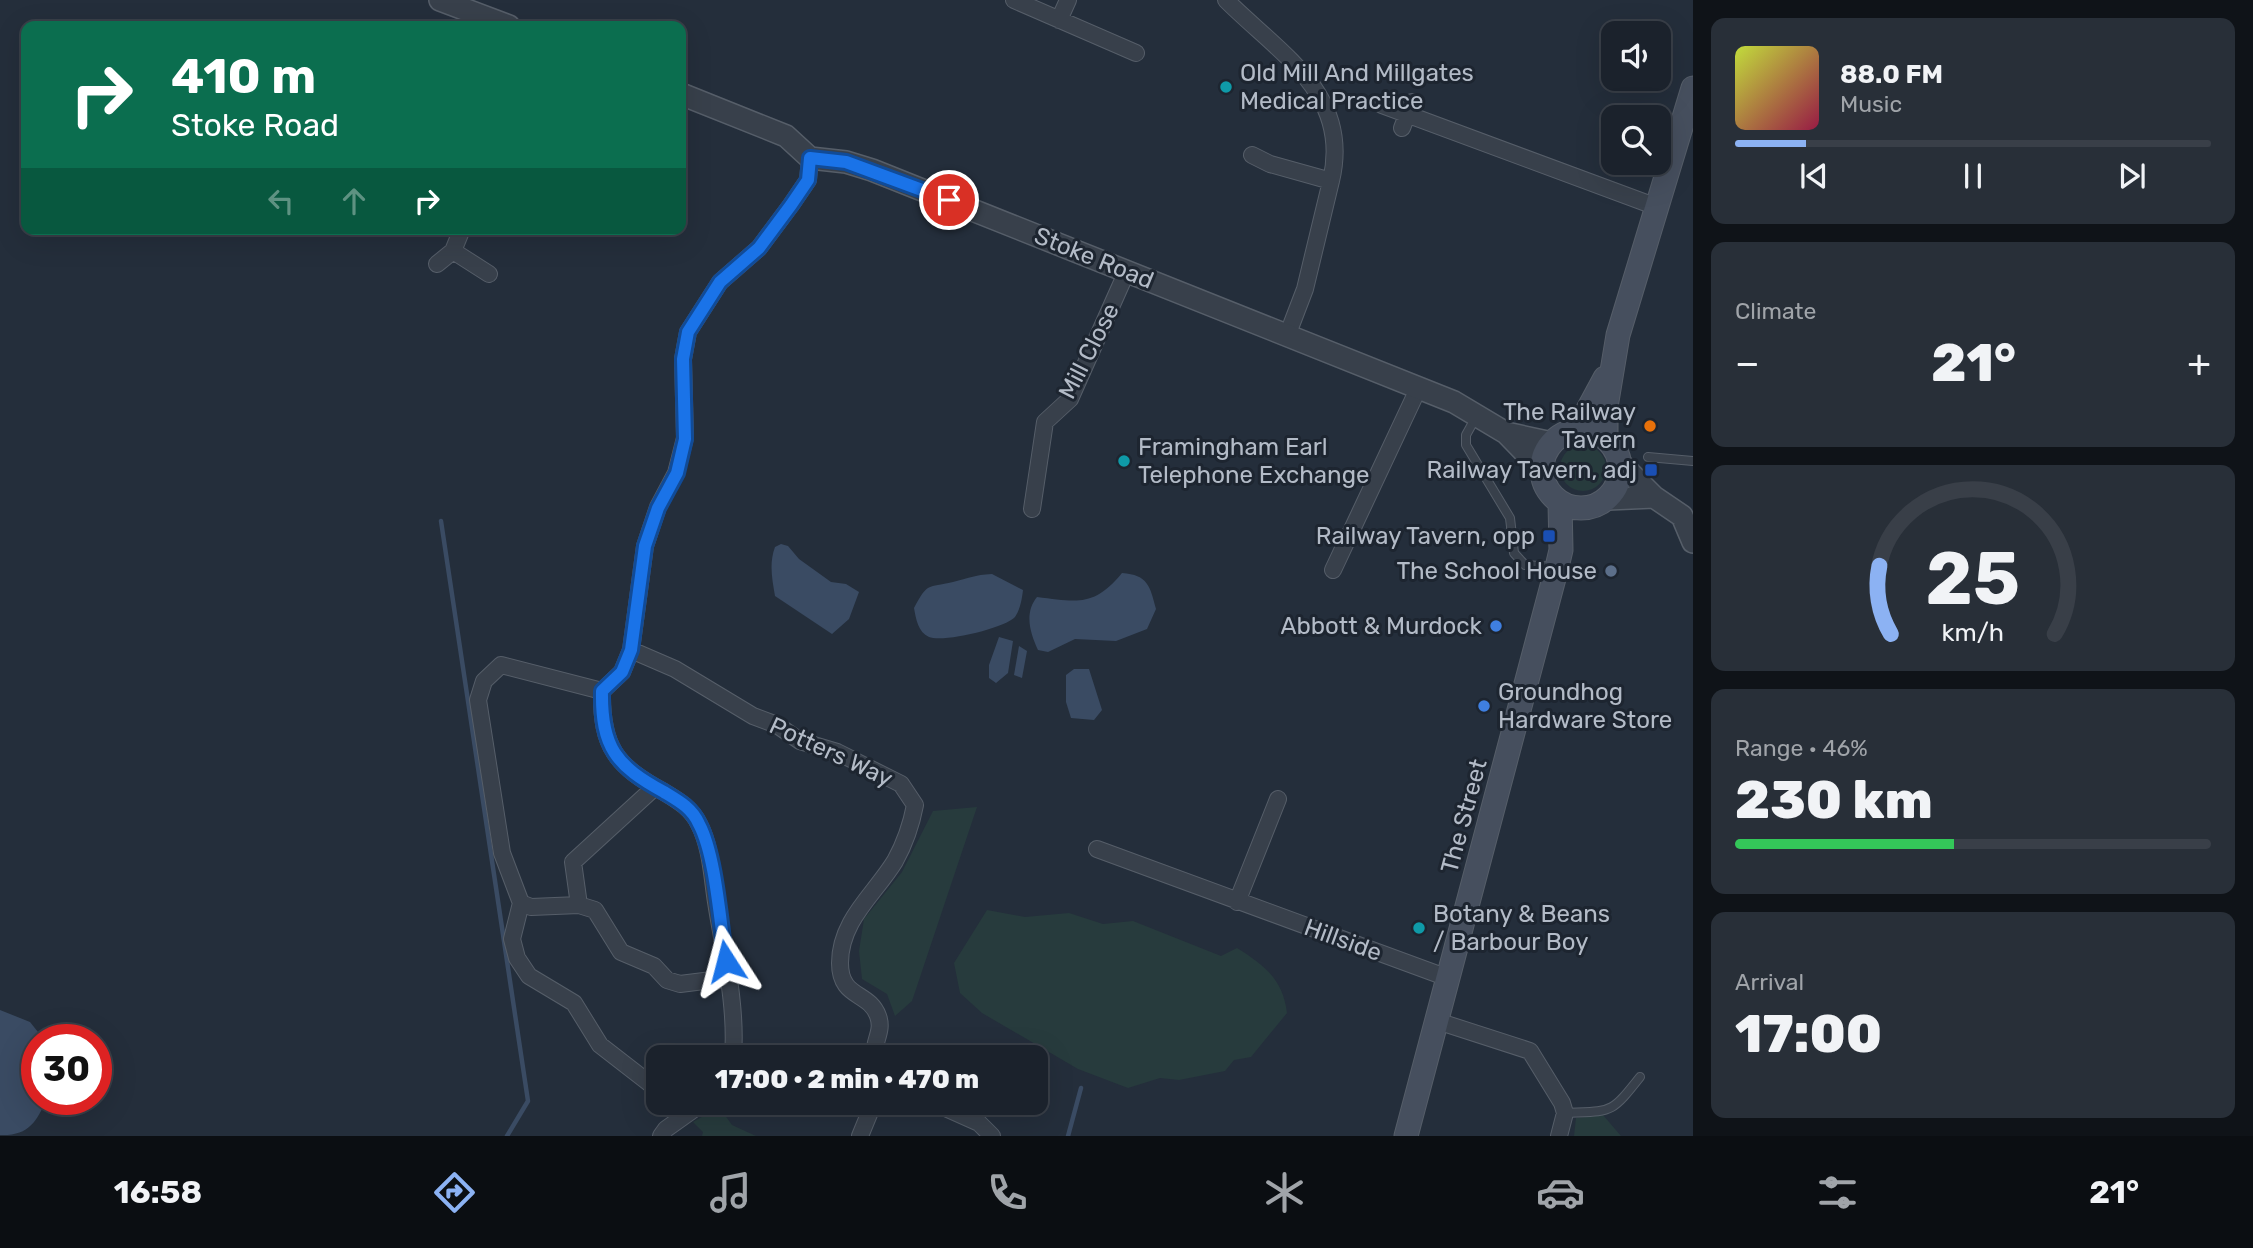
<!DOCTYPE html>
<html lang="en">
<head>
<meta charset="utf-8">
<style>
	body { margin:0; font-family:Rubik,sans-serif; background:#282f38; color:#f1f3f6; height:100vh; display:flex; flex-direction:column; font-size:26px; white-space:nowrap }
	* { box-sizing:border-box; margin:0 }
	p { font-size:23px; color:#a0a4a9 }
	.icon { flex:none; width:38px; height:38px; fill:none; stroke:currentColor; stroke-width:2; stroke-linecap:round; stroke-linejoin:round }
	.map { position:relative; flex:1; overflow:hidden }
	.side { display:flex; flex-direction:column; gap:18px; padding:18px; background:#0f1318; width:560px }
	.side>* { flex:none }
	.top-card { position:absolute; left:21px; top:21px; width:665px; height:214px; border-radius:14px; box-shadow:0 7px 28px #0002,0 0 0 2px #393f48; background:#0b6e4f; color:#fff; overflow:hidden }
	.tools { position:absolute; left:1601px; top:21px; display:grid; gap:14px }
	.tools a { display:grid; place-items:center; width:70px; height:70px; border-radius:14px; background:#1b222c; box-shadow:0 7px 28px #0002,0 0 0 2px #393f48; font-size:35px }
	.speed { position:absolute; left:21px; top:1024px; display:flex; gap:14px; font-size:35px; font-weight:700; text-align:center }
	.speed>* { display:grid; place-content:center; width:91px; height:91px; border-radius:50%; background:#1b222c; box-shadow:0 7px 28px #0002,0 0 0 2px #393f48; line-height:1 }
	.speed .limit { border:10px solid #d22; background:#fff; color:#111 }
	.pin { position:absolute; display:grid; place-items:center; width:60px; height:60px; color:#fff; margin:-30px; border:4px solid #fff; border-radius:50%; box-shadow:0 2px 7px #0007 }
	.me { position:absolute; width:77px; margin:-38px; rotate:351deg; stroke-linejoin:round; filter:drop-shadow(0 0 5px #0008) }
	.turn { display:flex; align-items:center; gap:24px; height:147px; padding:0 35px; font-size:32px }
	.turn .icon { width:91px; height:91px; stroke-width:2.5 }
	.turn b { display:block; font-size:49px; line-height:60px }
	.lanes { display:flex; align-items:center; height:66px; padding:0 35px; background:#0003; justify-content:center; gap:35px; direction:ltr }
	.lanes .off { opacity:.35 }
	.big { font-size:52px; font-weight:800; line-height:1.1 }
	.side .card { flex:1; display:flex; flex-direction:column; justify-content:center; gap:10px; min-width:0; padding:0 24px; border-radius:14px; background:#282f38 }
	.side .dial { align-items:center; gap:0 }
	.dial svg { height:182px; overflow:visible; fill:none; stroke:#393f48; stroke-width:7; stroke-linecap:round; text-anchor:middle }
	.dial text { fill:#f1f3f6; stroke:none }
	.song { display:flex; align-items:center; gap:21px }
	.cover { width:84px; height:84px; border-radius:10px; background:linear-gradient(135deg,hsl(70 70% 55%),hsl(340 70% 35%)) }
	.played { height:7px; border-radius:4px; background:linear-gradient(90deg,#8cb2f3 15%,#393f48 15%) }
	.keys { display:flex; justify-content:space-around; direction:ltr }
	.heat { display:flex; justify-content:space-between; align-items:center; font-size:38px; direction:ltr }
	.charge { height:10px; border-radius:5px; background:linear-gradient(90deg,#34c759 46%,#393f48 0) }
	.trip { position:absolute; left:646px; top:1045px; width:402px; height:70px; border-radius:14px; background:#1b222c; box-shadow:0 7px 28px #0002,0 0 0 2px #393f48; font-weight:800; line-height:70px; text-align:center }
	.menu { display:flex; height:112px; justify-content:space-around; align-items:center; background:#0b0e12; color:#a0a4a9 }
	.menu .icon { width:49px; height:49px }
	.menu .on { color:#8cb2f3 }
	.menu b { font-size:32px; color:#f1f3f6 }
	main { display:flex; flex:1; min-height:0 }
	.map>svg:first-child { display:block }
	.green { fill:#273b3d }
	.water { fill:#3a4b63 }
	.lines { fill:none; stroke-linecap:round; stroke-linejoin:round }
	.stream { stroke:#3a4b63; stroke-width:4.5 }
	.service-casing { stroke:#565e69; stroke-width:10 }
	.minor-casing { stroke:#565e69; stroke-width:18 }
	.tertiary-casing { stroke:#565e69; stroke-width:24 }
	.secondary-casing { stroke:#565e69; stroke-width:25 }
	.service { stroke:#38404b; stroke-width:8 }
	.minor { stroke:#38404b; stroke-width:16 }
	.tertiary { stroke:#38404b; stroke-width:21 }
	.secondary { stroke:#464f5e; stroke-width:23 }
	.route-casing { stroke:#114b97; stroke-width:18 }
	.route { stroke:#1a73e8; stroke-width:12 }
	.culture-dot { fill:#0f9aa8; stroke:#1d2530; stroke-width:2.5 }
	.food-dot { fill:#e8710a; stroke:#1d2530; stroke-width:2.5 }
	.transit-dot { fill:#1a4fb4; stroke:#1d2530; stroke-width:2.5 }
	.service-dot { fill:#5c6f8a; stroke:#1d2530; stroke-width:2.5 }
	.shop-dot { fill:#3f7fe0; stroke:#1d2530; stroke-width:2.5 }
	.labels { text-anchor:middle; stroke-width:6; stroke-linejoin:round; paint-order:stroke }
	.poi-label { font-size:24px; fill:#b3bbc7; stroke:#1d2530; text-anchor:end }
	.street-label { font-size:24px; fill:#b3bbc7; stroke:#1d2530 }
</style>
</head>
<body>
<main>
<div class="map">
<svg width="1693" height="1136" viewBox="0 0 1693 1136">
	<rect width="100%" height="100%" fill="#242e3b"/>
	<!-- green -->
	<path class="green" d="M1560 468a23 23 0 1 1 46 0a23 23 0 1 1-46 0Z
		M 977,807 L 912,1001 L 895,1016 L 887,994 L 862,979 L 859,951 L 864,919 L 902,872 L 933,811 Z
		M 987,910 L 1025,917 L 1069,913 L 1103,924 L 1133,921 L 1221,956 L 1237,948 C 1264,965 1283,979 1287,1013 L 1251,1057 L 1234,1060 L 1225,1071 L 1179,1080 L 1160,1078 L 1128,1088 L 1078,1069 L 982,1013 L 960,993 L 954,963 Z
		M 719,1107 L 732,1125 L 756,1136 L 702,1136 L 703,1132 L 693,1122 Z
		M 1603,1115 L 1621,1136 L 1574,1136 L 1576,1118 Z"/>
	<!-- water -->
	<path class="water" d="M 781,544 L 788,546 L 799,559 L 831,582 L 846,584 L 859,592 L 849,619 L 832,634 L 775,596 C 772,579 769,563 775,547 Z
		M 1122,573 C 1148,575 1150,586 1156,609 L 1147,629 L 1116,641 L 1075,639 L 1048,652 L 1038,650 C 1030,633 1024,613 1037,597 C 1078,602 1094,607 1122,573 Z
		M 992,574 L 1023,590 C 1022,599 1020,610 1015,617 C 1005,628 943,643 929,637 C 918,632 916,619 914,608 C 928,582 927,588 953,582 C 969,578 974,575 992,574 Z
		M 999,637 L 1013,641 L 1008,673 L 996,683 L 989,678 L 989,665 Z
		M 1019,646 L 1027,651 L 1022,678 L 1014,675 Z
		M 1074,669 L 1089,669 L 1102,710 L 1094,720 L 1071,718 L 1066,702 L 1066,675 Z
		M 0,1010 L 30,1022 L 42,1037 L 37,1040 L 37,1099 L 47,1099 C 36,1122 29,1136 0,1135 Z"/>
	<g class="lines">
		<!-- stream -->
		<path class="stream" d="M 441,521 L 528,1101 L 507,1136
			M 1068,1136 L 1081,1088"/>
		<!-- service casing -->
		<g class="service-casing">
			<path id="service" d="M 1476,417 L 1466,435 L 1466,445 L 1510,518 L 1514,553 L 1525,565 L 1554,567
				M 1648,457 L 1693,461
				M 1565,1113 C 1612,1111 1610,1115 1640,1077"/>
		</g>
		<!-- minor casing -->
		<g class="minor-casing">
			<path id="minor" d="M 1014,0 L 1136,53
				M 1226,0 C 1280,54 1352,94 1331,181
				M 1059,20 L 1068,0
				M 1382,105 L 1657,207
				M 1402,128 L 1412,102
				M 1252,155 L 1270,164 L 1331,181 L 1305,289 L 1287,336
				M 453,251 L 489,274
				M 437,264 L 453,251 L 462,229
				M 1032,509 L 1045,422 L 1070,399 L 1127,271
				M 1333,570 L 1419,387
				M 631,650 L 675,669 L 753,716 L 777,725 L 800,741 L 837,752 L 901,784 L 915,805 C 911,826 905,843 895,861 C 875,894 840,920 840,963 C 840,999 869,991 878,1016 C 884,1032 872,1042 875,1057
				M 602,691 L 501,665 L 484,681 L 478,700 L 502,853 L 521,903 L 531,907 L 579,905 L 595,910 L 621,952 L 654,966 L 667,980 L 680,984 L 728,978
				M 1097,849 L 1448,978
				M 1237,902 L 1278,799
				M 521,903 L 512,939 L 517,958 L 529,976 L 574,1003 L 600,1045 L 658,1090
				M 579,905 L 573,862 L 655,787
				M 1437,1021 L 1530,1051 L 1562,1103 L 1565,1113 L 1559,1136
				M 733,1057 C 737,1006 724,953 716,902 C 712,877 711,847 699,824 C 691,808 679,801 664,792 C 616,766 601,747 602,691 L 622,672 L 631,650 L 645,546 L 658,507 L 676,473 L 685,438 L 683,359 L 688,332 L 720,282 L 759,248 L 791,205 L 808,180 L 810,158
				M 670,1102 L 682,1117
				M 932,1102 L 979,1123 L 992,1136
				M 661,1136 L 666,1129 L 704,1102
				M 860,1136 L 874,1102"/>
		</g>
		<!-- tertiary casing -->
		<g class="tertiary-casing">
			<path id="tertiary" d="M 440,0 L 509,26
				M 681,94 L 786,136 L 810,158 L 846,162 L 872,170 L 1454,402 L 1506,433 L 1542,470
				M 1506,433 L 1552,443
				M 1621,464 L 1654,497 L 1682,516 L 1693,542
				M 1608,499 L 1654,497"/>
		</g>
		<!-- secondary casing -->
		<g class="secondary-casing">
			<path id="secondary" d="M1542 469a39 39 0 1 1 78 0a39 39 0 1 1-78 0Z
				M 1571,431 L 1585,415 L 1605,378
				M 1606,438 L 1606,407 L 1618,335 L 1693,88
				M 1406,1136 L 1557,567 L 1561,550 L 1560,503"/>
		</g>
		<!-- service -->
		<use href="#service" class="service"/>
		<!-- minor -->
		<use href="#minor" class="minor"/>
		<!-- tertiary -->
		<use href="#tertiary" class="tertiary"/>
		<!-- secondary -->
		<use href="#secondary" class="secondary"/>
	</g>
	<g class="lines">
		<!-- route casing -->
		<g class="route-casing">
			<path id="route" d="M 726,961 C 720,924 716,856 699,824 C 692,808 679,801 664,792 C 616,766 601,747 602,691 L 622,672 L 631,650 L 645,546 L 658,508 L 677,473 L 685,439 L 683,359 L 688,332 L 720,282 L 759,248 L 791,205 L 808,180 L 810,158 L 846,162 L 949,200"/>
		</g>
		<!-- route -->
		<use href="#route" class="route"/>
	</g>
	<!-- markers -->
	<g class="culture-dot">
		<circle cx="1226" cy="87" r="7"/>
		<circle cx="1124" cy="461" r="7"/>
		<circle cx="1419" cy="928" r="7"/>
	</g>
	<circle class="food-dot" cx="1650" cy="426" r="7"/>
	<g class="transit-dot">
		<rect x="1644" y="463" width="14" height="14" rx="3.5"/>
		<rect x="1542" y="529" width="14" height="14" rx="3.5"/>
	</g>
	<circle class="service-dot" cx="1611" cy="571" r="7"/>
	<g class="shop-dot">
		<circle cx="1496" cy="626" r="7"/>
		<circle cx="1484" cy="706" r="7"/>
	</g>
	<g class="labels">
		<!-- poi labels -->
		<g class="poi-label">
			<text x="1240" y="81" text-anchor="start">Old Mill And Millgates<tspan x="1240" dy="28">Medical Practice</tspan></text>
			<text x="1636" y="420">The Railway<tspan x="1636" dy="28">Tavern</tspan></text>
			<text x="1138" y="455" text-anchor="start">Framingham Earl<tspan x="1138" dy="28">Telephone Exchange</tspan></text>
			<text x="1637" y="478">Railway Tavern, adj</text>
			<text x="1535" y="544">Railway Tavern, opp</text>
			<text x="1597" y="579">The School House</text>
			<text x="1482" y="634">Abbott &amp; Murdock</text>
			<text x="1498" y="700" text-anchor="start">Groundhog<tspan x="1498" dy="28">Hardware Store</tspan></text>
			<text x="1433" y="922" text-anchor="start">Botany &amp; Beans<tspan x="1433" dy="28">/ Barbour Boy</tspan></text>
		</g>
		<!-- street labels -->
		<g class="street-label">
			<text transform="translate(1094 258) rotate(22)" y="8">Stoke Road</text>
			<text transform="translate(1089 351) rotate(-63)" y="8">Mill Close</text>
			<text transform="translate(831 752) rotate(25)" y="8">Potters Way</text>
			<text transform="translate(1464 816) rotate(-75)" y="8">The Street</text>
			<text transform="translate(1343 940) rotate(20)" y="8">Hillside</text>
		</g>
	</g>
</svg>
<div class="tools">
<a><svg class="icon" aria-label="sound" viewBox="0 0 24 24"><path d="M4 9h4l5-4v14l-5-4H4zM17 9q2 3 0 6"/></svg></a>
<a><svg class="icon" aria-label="search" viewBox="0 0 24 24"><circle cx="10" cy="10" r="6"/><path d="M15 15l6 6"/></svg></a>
</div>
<div class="speed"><div class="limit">30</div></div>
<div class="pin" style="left:949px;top:200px;background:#d93025"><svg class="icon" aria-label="arrive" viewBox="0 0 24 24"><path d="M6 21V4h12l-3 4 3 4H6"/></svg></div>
<svg class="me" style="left:726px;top:961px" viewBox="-20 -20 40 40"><path d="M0-17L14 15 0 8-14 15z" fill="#1a73e8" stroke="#fff" stroke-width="4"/></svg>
<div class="trip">17:00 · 2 min · 470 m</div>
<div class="top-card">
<div class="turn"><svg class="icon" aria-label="right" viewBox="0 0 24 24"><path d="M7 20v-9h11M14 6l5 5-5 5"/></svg><div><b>410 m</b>Stoke Road</div></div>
<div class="lanes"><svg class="icon off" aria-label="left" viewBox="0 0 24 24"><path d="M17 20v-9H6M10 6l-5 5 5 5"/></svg><svg class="icon off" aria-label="ahead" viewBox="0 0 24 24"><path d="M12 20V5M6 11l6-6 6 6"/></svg><svg class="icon" aria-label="right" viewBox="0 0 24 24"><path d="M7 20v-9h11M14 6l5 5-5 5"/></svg></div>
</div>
</div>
<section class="side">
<div class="card">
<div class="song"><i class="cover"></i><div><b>88.0 FM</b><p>Music</p></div></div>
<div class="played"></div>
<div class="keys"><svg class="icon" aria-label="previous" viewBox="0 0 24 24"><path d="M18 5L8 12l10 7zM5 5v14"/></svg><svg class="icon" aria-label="pause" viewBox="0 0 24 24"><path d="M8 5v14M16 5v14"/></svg><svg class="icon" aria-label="next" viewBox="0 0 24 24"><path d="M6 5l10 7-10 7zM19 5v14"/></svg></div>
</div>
<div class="card"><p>Climate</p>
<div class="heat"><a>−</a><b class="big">21°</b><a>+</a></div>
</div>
<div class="card dial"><svg viewBox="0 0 100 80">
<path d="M14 69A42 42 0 1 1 86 69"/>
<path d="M14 69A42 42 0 0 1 9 39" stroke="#8cb2f3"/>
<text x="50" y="56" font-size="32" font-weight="700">25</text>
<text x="50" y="72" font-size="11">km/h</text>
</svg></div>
<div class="card"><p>Range · 46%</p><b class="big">230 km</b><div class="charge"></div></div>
<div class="card"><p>Arrival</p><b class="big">17:00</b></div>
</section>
</main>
<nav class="menu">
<b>16:58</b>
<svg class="icon on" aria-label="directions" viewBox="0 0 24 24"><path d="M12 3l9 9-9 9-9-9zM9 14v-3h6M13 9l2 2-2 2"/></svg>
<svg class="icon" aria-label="music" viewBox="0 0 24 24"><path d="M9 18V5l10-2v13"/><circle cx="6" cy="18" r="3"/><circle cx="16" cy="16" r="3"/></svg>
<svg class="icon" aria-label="phone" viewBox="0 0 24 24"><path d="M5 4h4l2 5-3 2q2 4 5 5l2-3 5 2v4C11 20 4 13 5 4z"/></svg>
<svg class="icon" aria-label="climate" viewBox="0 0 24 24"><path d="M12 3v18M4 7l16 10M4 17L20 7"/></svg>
<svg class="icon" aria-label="car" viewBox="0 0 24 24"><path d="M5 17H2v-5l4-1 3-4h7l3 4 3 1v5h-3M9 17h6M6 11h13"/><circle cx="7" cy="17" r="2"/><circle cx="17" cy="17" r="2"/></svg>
<svg class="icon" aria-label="filters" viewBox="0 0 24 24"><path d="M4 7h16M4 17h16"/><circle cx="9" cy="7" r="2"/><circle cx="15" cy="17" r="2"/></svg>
<b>21°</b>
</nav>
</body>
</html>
